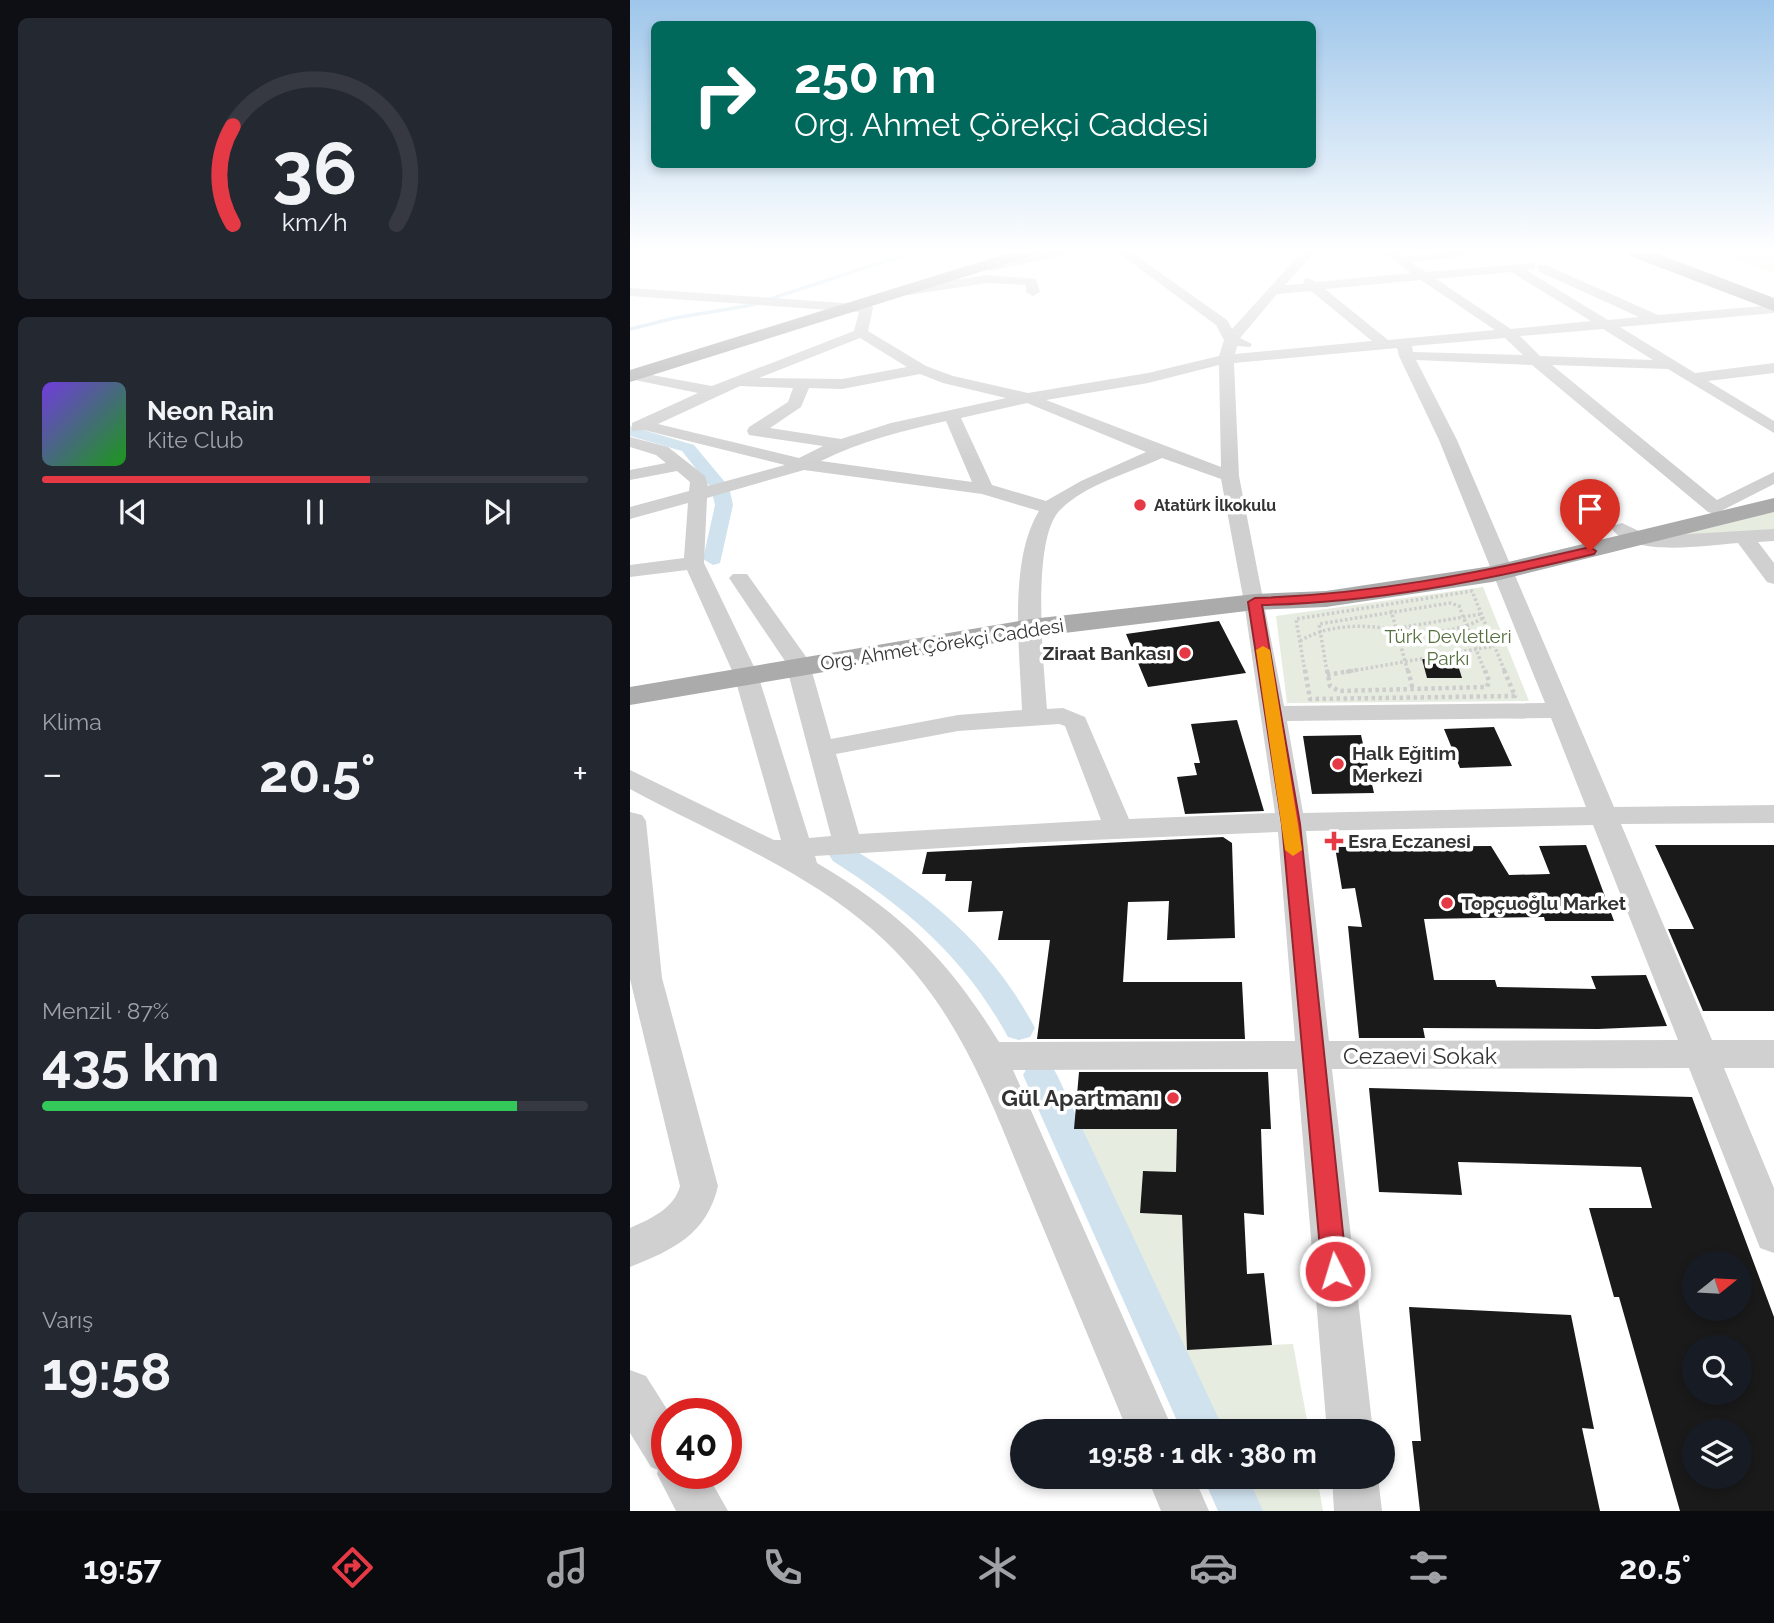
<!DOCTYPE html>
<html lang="tr">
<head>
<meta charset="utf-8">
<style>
	body { margin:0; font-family:Raleway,sans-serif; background:#242831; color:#f1f3f6; height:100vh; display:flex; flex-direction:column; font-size:26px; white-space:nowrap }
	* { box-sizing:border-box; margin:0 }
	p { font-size:23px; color:#9ea1a6 }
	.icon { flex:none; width:38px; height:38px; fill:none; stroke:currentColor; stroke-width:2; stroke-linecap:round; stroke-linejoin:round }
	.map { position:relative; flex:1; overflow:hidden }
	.sheet { display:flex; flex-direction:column; gap:18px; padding:18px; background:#0d0f14; width:630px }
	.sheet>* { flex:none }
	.guide { position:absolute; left:21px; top:21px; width:665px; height:147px; border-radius:10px; box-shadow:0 4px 10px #0003; background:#00695c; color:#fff; overflow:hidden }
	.needle { width:46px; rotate:72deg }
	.fabs { position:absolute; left:1052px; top:1251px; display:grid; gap:14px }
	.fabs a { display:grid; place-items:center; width:70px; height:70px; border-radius:50%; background:#171b24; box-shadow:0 4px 10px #0003; font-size:35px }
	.speed { position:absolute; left:21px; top:1398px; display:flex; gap:14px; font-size:35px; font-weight:700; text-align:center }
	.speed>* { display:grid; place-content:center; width:91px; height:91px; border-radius:50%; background:#171b24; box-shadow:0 4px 10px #0003; line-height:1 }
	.speed .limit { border:10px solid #d22; background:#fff; color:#111 }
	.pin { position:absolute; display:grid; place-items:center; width:60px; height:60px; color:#fff; margin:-72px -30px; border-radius:50% 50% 50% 0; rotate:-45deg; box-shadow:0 0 7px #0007 }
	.pin .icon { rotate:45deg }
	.me { position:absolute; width:77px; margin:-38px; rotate:355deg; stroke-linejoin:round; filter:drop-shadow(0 0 5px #0008) }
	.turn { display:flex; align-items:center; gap:24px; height:147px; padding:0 28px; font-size:32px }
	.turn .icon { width:91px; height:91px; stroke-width:2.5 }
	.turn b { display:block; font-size:49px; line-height:60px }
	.big { font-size:52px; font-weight:700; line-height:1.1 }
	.sheet .widget { flex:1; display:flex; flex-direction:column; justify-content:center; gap:10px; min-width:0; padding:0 24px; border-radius:10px; background:#242831 }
	.sheet .dial { align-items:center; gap:0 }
	.dial svg { height:182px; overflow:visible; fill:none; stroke:#363941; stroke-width:7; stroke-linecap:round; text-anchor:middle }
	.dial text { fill:#f1f3f6; stroke:none }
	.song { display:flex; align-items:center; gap:21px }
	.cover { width:84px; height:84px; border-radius:10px; background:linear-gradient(135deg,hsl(260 70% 55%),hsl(120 70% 35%)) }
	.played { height:7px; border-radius:4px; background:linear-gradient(90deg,#e63946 60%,#363941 60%) }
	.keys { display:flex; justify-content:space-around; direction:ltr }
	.heat { display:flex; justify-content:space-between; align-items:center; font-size:38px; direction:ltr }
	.charge { height:10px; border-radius:5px; background:linear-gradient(90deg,#34c759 87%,#363941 0) }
	.trip { position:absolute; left:380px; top:1419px; width:385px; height:70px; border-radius:35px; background:#171b24; box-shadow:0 4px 10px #0003; font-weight:700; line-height:70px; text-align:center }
	.tabs { display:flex; height:112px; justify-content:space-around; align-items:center; background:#090b0e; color:#9ea1a6 }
	.tabs .icon { width:49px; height:49px }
	.tabs .selected { color:#e63946 }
	.tabs b { font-size:32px; color:#f1f3f6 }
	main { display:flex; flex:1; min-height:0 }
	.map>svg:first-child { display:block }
	.green { fill:#e6ecdf }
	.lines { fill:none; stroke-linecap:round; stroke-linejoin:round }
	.stream { stroke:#cfe2ee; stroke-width:3.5 }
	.canal { fill:#cfe2ee; fill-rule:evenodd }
	.building { fill:#1a1a1a; fill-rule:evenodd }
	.path-far1 { stroke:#cdcdcd; stroke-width:3.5; stroke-dasharray:2.5 2.5; stroke-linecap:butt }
	.path { stroke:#cdcdcd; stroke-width:4.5; stroke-dasharray:3.5 3.5; stroke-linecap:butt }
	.minor { fill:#d0d0d0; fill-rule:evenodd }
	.major { fill:#ababab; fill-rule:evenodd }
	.highway { fill:#9a9a9a; fill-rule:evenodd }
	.route { fill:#e63946; stroke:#96252e; stroke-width:2 }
	.slow { fill:#f59e0b }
	.poi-dot { fill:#e63946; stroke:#fff; stroke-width:2.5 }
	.labels { text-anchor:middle; stroke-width:7; stroke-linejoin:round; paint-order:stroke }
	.far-poi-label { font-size:16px; font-weight:bold; fill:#333; stroke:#fff; text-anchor:start }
	.park-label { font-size:19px; fill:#56703f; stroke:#fff }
	.street-label { font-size:19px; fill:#333; stroke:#fff }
	.poi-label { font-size:19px; font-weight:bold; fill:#333; stroke:#fff; text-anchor:start }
	.near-street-label { font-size:23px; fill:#333; stroke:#fff }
	.near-poi-label { font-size:23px; font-weight:bold; fill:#333; stroke:#fff; text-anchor:end }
</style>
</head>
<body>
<main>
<section class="sheet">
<div class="widget dial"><svg viewBox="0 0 100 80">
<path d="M14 69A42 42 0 1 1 86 69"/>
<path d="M14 69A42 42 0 0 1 14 26" stroke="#e63946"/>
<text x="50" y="56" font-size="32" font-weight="700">36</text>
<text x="50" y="72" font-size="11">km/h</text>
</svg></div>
<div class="widget">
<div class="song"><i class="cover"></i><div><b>Neon Rain</b><p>Kite Club</p></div></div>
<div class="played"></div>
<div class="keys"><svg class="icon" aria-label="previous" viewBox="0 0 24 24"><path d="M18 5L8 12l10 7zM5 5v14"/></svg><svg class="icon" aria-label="pause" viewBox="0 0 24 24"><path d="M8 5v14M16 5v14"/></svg><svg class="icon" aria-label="next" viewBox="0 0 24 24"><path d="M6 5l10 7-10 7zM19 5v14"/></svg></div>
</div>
<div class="widget"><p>Klima</p>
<div class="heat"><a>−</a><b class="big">20.5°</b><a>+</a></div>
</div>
<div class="widget"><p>Menzil · 87%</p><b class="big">435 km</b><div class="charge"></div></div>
<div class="widget"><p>Varış</p><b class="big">19:58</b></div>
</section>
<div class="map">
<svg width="1144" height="1511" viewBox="0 0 1144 1511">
	<rect width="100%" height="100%" fill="#fff"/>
	<!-- green -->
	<path class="green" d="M 1087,252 L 1144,252 L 1144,273 Z
		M 1144,506 L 1144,535 L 1008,539 Z
		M 853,587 L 899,701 L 657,703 L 646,616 Z
		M 444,1129 L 547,1129 L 546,1172 L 513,1171 L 510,1213 L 552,1215 L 557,1349 L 663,1344 L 679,1431 L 577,1431 Z
		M 597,1477 L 687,1477 L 693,1511 L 612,1511 Z"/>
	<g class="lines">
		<!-- stream -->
		<path class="stream" d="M 0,329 L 45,318 L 122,305 L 283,252"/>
		<!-- canal -->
		<path class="canal" d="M 0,426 L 64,445 L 99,487 L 103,505 L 90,563 L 83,565 L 73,559 L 85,505 L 81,488 L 52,451 L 0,436 Z
			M 213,846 L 223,849 C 301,897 361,945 405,1028 L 400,1037 L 389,1040 L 378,1037 C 334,957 279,910 203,861 L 199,855 L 203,849 Z
			M 410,1062 L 422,1066 L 427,1075 L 595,1432 L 552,1432 L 393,1075 L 398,1066 Z
			M 573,1477 L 618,1477 L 633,1511 L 588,1511 Z"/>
	</g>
	<!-- building -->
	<path class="building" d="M 589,621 L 616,673 L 518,687 L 496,634 Z
		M 792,659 L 826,659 L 832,678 L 797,678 Z
		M 607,720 L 634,811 L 555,814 L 547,777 L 567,775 L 564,763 L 570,763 L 561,724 Z
		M 864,727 L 882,766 L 830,768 L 814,729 Z
		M 731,735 L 744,793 L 682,794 L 673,736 Z
		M 593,837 L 602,843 L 605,938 L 537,940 L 539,901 L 498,902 L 493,982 L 612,982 L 615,1039 L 407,1039 L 420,940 L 368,940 L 373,911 L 338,912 L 342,881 L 315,881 L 316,874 L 292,874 L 297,852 Z
		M 956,845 L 984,921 L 915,921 L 914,917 L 794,919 L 804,980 L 865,980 L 867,987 L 966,989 L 961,976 L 1016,975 L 1037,1026 L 968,1029 L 793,1028 L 795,1038 L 729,1038 L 718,926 L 732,927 L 725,888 L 712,889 L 705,847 L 861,846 L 879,875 L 920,874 L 909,846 Z
		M 1025,845 L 1144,845 L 1144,1011 L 1073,1011 L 1038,929 L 1064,929 Z
		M 449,1072 L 638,1072 L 641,1129 L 631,1129 L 634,1215 L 614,1213 L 617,1274 L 634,1273 L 642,1345 L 557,1350 L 552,1215 L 510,1213 L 513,1171 L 546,1172 L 547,1129 L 444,1129 Z
		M 739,1088 L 1062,1097 L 1144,1317 L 1144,1511 L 1050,1511 L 989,1297 L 984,1297 L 959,1208 L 1022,1208 L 1011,1167 L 828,1162 L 832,1195 L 749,1192 ZM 1064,1264 L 1110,1264 L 1110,1309 L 1064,1309 ZM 1064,1348 L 1110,1348 L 1110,1393 L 1064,1393 ZM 1064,1432 L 1110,1432 L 1110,1477 L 1064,1477 Z
		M 779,1307 L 941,1315 L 964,1429 L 952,1428 L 970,1511 L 790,1511 L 782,1441 L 791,1441 Z"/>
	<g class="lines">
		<!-- path-far1 -->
		<path class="path-far1" d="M 761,610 L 778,672
			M 769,628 L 851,614
			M 670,641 C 734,604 793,653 853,618
			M 675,672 L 666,619 L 842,591 L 875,672
			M 697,672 L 689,624 L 820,603 L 829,606 L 855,672
			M 716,672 L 864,646"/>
		<!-- path -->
		<path class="path" d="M 675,670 L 680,699 L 885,696 L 874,670
			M 697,670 L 700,686 L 709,691 L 857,687 L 859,681 L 855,670
			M 778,670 L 783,690
			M 697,675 L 726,670"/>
		<!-- minor -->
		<path class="minor" d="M 420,252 L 447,252 L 361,271 L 355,267 L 361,263 Z
			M 487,252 L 501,252 L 597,320 L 602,329 L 672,252 L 685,252 L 655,285 L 673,284 L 674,279 L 678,278 L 686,282 L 781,273 L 752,252 L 766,252 L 771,255 L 843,252 L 837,256 L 780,262 L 796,272 L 905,263 L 905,269 L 896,270 L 978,320 L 1009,317 L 908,271 L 908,265 L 916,265 L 1028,315 L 1144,305 L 1144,313 L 990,327 L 1065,373 L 1144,363 L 1144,373 L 1078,381 L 1144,421 L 1144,433 L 1038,369 L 922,365 L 1087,500 L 1144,472 L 1144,484 L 1085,514 L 1078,512 L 902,365 L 786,360 L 827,440 L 984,807 L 1144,805 L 1144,823 L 991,824 L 1082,1040 L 1144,1040 L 1144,1068 L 1094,1068 L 1144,1188 L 1144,1253 L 1130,1248 L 1059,1068 L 702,1069 L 743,1432 L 697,1432 L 667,1069 L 383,1070 L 544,1432 L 498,1432 C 466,1355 434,1278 402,1201 C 360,1100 329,1005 243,930 C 173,869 81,833 0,789 L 0,770 L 144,840 L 151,840 L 104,675 L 57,570 L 0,577 L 0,565 L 54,558 L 58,503 L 0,519 L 0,507 L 59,491 L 60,482 L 47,471 L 0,480 L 0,470 L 36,463 L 26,455 L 0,447 L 0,437 L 38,447 L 75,476 L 78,486 L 155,465 L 14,430 L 2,431 L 2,423 L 68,393 L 0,379 L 0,371 L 82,386 L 224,331 L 229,312 L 0,296 L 0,288 L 241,305 L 243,308 L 238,331 L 296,366 L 323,376 L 398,393 L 518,373 L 589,356 L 594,340 L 586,325 ZM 881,272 L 961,321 L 881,329 L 806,279 ZM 791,280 L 865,330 L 758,340 L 695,289 ZM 681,291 L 742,341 L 605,354 L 607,346 L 620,347 L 622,344 L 610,338 L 647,294 ZM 973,329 L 1023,360 L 910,356 L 890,336 ZM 230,338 L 277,367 L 212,379 L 129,378 ZM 875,338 L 893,355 L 783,352 L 782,346 ZM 767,348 L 769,356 L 809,440 L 915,703 L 654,706 L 609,476 L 604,363 ZM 589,365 L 591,467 L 416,400 L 518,383 ZM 290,374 L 313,383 L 376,398 L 261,423 L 211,439 L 140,428 L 171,407 L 179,388 L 212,389 ZM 110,386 L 163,388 L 158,402 L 119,427 L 117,431 L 119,435 L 193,446 L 169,458 L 28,424 ZM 397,403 L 516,452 L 451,481 L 416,501 L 362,485 L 331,418 ZM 316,421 L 342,482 L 191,461 C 231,441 272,431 316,421 ZM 532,458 L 591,479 L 614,602 L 645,813 L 499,819 L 455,717 L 433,708 L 417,709 C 414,667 400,537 431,509 C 457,484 499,473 532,458 ZM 174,470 L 352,494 L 409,511 C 378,561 390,653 392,710 L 328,715 L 201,739 L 179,661 L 117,574 L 103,574 L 99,578 L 155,661 L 201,836 L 179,838 L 128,675 L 74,563 L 77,498 ZM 921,718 L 956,807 L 673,813 L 657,721 ZM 429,724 L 435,726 L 471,820 L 229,834 L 206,754 L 328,731 ZM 963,825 L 1048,1040 L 699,1041 L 676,831 ZM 648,832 L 665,1041 L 369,1042 C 318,959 270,912 187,863 L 185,856 L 391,843 Z
			M 357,275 L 406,279 L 410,292 L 403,296 L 396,292 L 396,285 L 357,283 L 278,295 L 272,291 L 278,287 Z
			M 992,523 L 1013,533 L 1042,535 L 1144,529 L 1144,541 L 1128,542 L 1144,563 L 1144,584 L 1137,582 L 1108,543 C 1076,545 1003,558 982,529 L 985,525 Z
			M 0,812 L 12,815 L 16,821 L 32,978 L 88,1186 C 77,1234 43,1250 0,1267 L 0,1228 C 20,1219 44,1209 50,1186 L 0,979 Z
			M 0,1370 L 16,1376 L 40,1414 L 37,1414 L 37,1474 L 77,1474 L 98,1511 L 46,1511 L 27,1474 L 28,1470 L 21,1467 L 0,1433 Z
			M 517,1477 L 564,1477 L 579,1511 L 531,1511 Z
			M 702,1477 L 748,1477 L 752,1511 L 704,1511 Z"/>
		<!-- major -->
		<path class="major" d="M 382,252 L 406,252 L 404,255 L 0,382 L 0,370 Z
			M 1144,498 L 1144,512 L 862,582 L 696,607 L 625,610 L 401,637 L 0,705 L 0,687 L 401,619 L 625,594 L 696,591 L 862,566 Z"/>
		<!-- highway -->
		<path class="highway" d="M 998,252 L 1023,252 L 1144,298 L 1144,311 L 1000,256 Z"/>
	</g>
	<!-- sky -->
	<linearGradient id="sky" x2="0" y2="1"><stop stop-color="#9ec6ea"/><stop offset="0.54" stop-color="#fff"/><stop offset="1" stop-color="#fff" stop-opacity="0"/></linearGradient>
	<rect width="1144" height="464" fill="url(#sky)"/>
	<!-- route -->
	<path class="route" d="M 960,547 L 966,551 L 964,554 C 856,580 744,603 632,605 L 670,824 L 717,1271 L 714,1279 L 705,1282 L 696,1279 L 692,1271 L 652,824 L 618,602 L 625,598 C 738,595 850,573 960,547 Z"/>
	<!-- slow -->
	<path class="slow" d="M 633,646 L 640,650 L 672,850 L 663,856 L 655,850 L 626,650 Z"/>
	<!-- markers -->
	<g class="poi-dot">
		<circle cx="510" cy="505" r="7"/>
		<circle cx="555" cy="653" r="7"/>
		<circle cx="708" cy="764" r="7"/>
		<path d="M700.5 830.5h7v7h7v7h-7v7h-7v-7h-7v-7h7z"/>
		<circle cx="817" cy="903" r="7"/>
		<circle cx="543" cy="1098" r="7"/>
	</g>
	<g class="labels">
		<!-- far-poi labels -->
		<g class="far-poi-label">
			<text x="524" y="511">Atatürk İlkokulu</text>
		</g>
		<!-- park labels -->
		<g class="park-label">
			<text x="818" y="643">Türk Devletleri<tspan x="818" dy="22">Parkı</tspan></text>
		</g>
		<!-- street labels -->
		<g class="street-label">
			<text transform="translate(312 644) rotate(-9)" y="7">Org. Ahmet Çörekçi Caddesi</text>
		</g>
		<!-- poi labels -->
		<g class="poi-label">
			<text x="541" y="660" text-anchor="end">Ziraat Bankası</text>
			<text x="722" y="760">Halk Eğitim<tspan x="722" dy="22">Merkezi</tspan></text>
			<text x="718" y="848">Esra Eczanesi</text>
			<text x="831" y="910">Topçuoğlu Market</text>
		</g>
		<!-- near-street labels -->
		<g class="near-street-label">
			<text x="790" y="1064">Cezaevi Sokak</text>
		</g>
		<!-- near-poi labels -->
		<g class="near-poi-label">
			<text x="529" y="1106">Gül Apartmanı</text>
		</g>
	</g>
</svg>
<div class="fabs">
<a><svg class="needle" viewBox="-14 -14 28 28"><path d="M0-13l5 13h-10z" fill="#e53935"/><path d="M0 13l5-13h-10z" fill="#9ea1a6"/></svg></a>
<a><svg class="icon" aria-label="search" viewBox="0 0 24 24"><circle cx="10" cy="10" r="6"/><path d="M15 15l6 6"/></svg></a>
<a><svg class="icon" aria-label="layers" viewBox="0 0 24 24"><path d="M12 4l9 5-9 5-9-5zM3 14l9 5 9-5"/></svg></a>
</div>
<div class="speed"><div class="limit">40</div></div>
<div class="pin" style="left:960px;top:551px;background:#d93025"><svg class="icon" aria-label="arrive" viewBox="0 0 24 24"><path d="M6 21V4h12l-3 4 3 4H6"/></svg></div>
<svg class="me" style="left:705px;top:1271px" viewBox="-20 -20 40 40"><circle r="17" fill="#e63946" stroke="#fff" stroke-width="3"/><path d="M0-11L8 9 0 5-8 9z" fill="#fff"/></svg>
<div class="trip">19:58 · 1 dk · 380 m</div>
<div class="guide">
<div class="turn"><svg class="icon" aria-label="right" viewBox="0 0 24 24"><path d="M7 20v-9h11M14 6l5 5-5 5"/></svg><div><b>250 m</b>Org. Ahmet Çörekçi Caddesi</div></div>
</div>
</div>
</main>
<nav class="tabs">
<b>19:57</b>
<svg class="icon selected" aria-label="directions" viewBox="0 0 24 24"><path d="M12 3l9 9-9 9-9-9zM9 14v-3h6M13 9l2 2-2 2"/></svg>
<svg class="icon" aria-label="music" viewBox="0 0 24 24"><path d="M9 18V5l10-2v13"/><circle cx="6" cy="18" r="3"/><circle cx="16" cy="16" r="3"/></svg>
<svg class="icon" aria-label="phone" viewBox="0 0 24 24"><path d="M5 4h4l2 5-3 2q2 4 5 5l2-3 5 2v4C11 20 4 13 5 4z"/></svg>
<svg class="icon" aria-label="climate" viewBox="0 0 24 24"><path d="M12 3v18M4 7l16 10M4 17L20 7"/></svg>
<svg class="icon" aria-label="car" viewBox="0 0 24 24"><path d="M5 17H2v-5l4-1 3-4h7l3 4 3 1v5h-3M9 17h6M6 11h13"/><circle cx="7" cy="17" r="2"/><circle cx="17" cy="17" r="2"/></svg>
<svg class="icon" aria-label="filters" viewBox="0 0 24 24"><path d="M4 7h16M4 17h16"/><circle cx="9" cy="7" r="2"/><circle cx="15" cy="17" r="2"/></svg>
<b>20.5°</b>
</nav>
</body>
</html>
